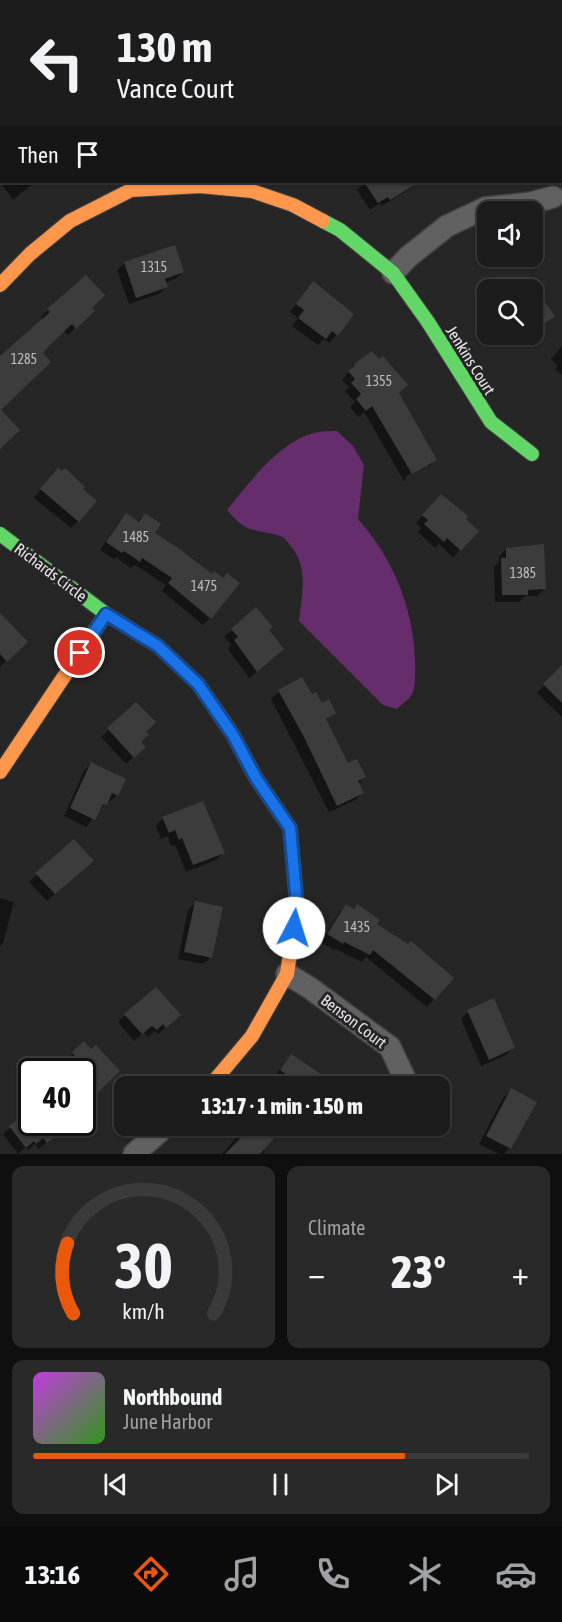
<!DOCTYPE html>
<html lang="en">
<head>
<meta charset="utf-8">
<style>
	body { margin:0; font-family:"Asap Condensed",sans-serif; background:#2a292a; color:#f1f3f6; height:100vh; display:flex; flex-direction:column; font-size:22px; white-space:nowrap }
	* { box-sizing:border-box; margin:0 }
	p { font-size:20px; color:#a0a1a4 }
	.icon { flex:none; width:33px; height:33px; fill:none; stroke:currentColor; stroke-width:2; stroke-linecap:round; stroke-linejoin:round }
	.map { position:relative; height:1154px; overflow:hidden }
	.drawer { display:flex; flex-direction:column; gap:12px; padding:12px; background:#100f10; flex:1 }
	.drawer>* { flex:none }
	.guide { position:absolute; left:0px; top:0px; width:562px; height:183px; box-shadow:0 2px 4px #0004,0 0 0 2px #3b3a3b; background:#1d1c1d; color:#f1f3f6; overflow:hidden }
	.tools { position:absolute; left:477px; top:201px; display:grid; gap:12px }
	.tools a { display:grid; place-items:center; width:66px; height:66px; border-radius:12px; background:#1d1c1d; box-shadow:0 2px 4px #0004,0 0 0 2px #3b3a3b; font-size:30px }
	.speed { position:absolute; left:18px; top:1058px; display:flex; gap:12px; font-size:30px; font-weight:700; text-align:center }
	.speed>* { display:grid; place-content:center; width:78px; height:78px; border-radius:50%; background:#1d1c1d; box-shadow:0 2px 4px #0004,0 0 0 2px #3b3a3b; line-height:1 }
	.speed .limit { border:3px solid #111; border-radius:9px; background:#fff; color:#111 }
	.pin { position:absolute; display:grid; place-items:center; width:51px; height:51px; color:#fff; margin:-26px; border:3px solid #fff; border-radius:50%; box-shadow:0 2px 6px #0007 }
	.me { position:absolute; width:66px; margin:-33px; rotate:5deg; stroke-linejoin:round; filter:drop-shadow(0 0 4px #0008) }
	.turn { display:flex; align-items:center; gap:21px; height:126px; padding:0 18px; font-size:27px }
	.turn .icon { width:78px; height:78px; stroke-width:2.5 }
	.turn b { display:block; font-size:42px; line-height:51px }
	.then { display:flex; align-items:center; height:57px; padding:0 18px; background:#0003; gap:12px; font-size:22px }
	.big { font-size:45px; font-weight:800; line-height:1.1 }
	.drawer .card { flex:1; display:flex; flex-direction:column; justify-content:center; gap:9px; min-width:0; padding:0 21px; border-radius:12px; background:#2a292a }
	.drawer .dial { align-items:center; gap:0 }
	.dial svg { height:156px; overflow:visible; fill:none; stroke:#3b3a3b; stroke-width:7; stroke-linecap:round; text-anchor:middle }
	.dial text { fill:#f1f3f6; stroke:none }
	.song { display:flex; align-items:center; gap:18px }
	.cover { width:72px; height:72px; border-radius:9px; background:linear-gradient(135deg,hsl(290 70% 55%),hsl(110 70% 35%)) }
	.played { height:6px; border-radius:3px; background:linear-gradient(90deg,#ea580c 75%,#3b3a3b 75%) }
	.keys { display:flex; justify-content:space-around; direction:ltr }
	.heat { display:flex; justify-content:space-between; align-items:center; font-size:33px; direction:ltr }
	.drawer .tiles { flex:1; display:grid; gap:12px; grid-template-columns:1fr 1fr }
	.card:last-child { grid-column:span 2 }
	.trip { position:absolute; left:114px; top:1076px; width:336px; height:60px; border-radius:12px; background:#1d1c1d; box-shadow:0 2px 4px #0004,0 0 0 2px #3b3a3b; font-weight:800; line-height:60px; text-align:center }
	.menu { display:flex; height:96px; justify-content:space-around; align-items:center; background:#0c0b0c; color:#a0a1a4 }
	.menu .icon { width:42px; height:42px }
	.menu .selected { color:#ea580c }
	.menu b { font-size:27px; color:#f1f3f6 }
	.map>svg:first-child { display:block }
	.green { fill:#442148 }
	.water { fill:#652d6b }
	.shadow { fill:#0007 }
	.building { fill:#3d3c3d }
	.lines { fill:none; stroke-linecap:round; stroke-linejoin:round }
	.street-casing { stroke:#434243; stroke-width:24 }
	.fast-casing { stroke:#434243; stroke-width:16 }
	.slow-casing { stroke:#434243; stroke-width:16 }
	.street { stroke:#626162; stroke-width:21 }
	.fast { stroke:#63d668; stroke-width:14 }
	.slow { stroke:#ff974d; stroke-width:14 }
	.route-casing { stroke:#114b97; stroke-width:15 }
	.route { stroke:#1a73e8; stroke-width:10 }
	.labels { text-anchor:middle; stroke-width:6; stroke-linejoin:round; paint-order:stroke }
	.number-label { font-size:14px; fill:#bdbcbd }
	.street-label { font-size:16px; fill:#e8e6e8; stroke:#282528 }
</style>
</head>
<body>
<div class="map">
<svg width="562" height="1154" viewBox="0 0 562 1154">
	<rect width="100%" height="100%" fill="#272627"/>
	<!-- green -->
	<path class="green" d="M 0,0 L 251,0 L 2,2 L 0,103 Z"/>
	<!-- water -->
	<path class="water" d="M 337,431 L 353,446 L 364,465 L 358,519 C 393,558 413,607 415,659 C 415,669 416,682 413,692 C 411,698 402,704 397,709 L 383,705 L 299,621 C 302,594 309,567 290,545 C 287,541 284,537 280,536 C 251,527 250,536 227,510 C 249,483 279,442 314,433 C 321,431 330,431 337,431 Z"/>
	<!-- shadow -->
	<path class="shadow" d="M 561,95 L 562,96 L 561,132 Z
		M 2,148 L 2,182 L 35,182 L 13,200 L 0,182 Z
		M 365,182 L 420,182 L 382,206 L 380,203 L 370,210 L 357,190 Z
		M 125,263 L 183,272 L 175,279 L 165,283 L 166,287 L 159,294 L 129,304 L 117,270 Z
		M 511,282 L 516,290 L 500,290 Z
		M 313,283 L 352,314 L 330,343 L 324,339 L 318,345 L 292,326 L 298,318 L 290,312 Z
		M 488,298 L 488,314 L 481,305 Z
		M 48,310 L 93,311 L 68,335 L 64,330 L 41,353 L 0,409 L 0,358 L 43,320 L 41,317 Z
		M 503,334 L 529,334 L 512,347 Z
		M 562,346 L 562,375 L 555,369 L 558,366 L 551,359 Z
		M 355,365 L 397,394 L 435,460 L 429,466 L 429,463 L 405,477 L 406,480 L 404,481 L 364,412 L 358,417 L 350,407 L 355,402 L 345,391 L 349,387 L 342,380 Z
		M 51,477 L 81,489 L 78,521 L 71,528 L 34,498 Z
		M 434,503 L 460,550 L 453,557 L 439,544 L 435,548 L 418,532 L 421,528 L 416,523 Z
		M 126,515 L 137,522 L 145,515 L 153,533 L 210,618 L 203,625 L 162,591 L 166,585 L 135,565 L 131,568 L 116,557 L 114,559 L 100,550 L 119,522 Z
		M 506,549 L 545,588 L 537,596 L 525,596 L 519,602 L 495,602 L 494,567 L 499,562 L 499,557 Z
		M 256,609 L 267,630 L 275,656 L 249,678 L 228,649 L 231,645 L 224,637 Z
		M 0,615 L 26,642 L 0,667 Z
		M 562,667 L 562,717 L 537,693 Z
		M 301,679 L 311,696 L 334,713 L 325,721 L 347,765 L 364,777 L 358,784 L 362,793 L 355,800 L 329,812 L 271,699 L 279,692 Z
		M 136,704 L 144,732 L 139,742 L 144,747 L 126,764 L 101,737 Z
		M 91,763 L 117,795 L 109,802 L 107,801 L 86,827 L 64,816 L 84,771 Z
		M 163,818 L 224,852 L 216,860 L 186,872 L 175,845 L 171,846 L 168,836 L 161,839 L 156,826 Z
		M 74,841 L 85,868 L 47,901 L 29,882 Z
		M 0,898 L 14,902 L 3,943 L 0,946 Z
		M 195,903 L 211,957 L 203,964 L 178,959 L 188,910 Z
		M 346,906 L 353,910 L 357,906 L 375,925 L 434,999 L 427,1007 L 366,957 L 362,962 L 336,949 L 334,950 L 321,942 L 339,913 Z
		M 468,1012 L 513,1048 L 506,1055 L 481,1066 L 461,1019 Z
		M 125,1015 L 171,1022 L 158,1034 L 155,1031 L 148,1037 L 144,1032 L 134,1041 L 118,1022 Z
		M 83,1044 L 118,1071 L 84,1104 L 82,1071 L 62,1071 L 69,1064 L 66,1061 Z
		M 291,1056 L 313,1086 L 278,1086 L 280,1083 L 273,1078 Z
		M 511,1090 L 510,1148 L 504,1154 L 499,1154 L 479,1144 L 503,1098 Z
		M 32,1106 L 32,1122 L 54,1122 L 61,1131 L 39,1149 L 35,1144 L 28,1150 L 26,1147 L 18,1154 L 3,1134 L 23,1117 L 22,1115 Z
		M 248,1125 L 284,1125 L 262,1149 L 265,1152 L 262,1154 L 222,1154 Z"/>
	<!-- building -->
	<path class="building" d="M 364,182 L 419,182 L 390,200 L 388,197 L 378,203 Z
		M 175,245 L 184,272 L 165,279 L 168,287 L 136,298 L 124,262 Z
		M 86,275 L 105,295 L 92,308 L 95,311 L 76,329 L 72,324 L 49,346 L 43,353 L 51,362 L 1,410 L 20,430 L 0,449 L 0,356 L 50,312 L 47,309 Z
		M 313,281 L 354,314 L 338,336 L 332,331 L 326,339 L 298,318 L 304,310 L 296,304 Z
		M 543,299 L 555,316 L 532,332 L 532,306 Z
		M 372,351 L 379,359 L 383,356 L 408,385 L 399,393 L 437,460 L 412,474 L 372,406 L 366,411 L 356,399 L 361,394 L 351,383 L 355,379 L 348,371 L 355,366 L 354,364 Z
		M 58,468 L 62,471 L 65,468 L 85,487 L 83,489 L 97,501 L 79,522 L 40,489 Z
		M 441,494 L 468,516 L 466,519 L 479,531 L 461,551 L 447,538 L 444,542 L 424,524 L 428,520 L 422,515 Z
		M 126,513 L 139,522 L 145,513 L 161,524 L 155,533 L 181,550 L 212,574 L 214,571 L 223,578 L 227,573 L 240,583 L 211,619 L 168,583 L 172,578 L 142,558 L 140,562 L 124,551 L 122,553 L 106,542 Z
		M 544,544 L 546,589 L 528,590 L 528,595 L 502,595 L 501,558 L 506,558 L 506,548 Z
		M 256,607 L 273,627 L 269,630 L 284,649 L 257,672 L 234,640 L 238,637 L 231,629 Z
		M 0,613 L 28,642 L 7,662 L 0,654 Z
		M 562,665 L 562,703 L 543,684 Z
		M 302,677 L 312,694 L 316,692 L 322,703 L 329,699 L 336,713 L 326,719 L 348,763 L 357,759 L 366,777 L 358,781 L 364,793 L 337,806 L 304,737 L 278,690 Z
		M 136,702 L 156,722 L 146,732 L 149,734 L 141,742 L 146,747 L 134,758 L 107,728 Z
		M 91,762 L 126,779 L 118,796 L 112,793 L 107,805 L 103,804 L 95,820 L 70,808 Z
		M 203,801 L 225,853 L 193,865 L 182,838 L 179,840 L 175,830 L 169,833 L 162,817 Z
		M 74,839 L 94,861 L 55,894 L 35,873 Z
		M 195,901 L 223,907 L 212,958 L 184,952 Z
		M 346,904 L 354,909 L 357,904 L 380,920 L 377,924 L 408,944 L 411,941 L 454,978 L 435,1000 L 373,950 L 370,955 L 344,942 L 343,944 L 327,934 Z
		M 156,987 L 181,1015 L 166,1028 L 163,1024 L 157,1030 L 152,1026 L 142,1034 L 124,1014 Z
		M 494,998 L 515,1048 L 489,1060 L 467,1010 Z
		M 84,1041 L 91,1049 L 96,1045 L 120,1071 L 92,1098 L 82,1087 L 82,1071 L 59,1071 L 75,1056 L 72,1052 Z
		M 291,1054 L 325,1077 L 318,1086 L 279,1086 L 287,1075 L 280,1070 Z
		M 511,1088 L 537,1102 L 511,1149 L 486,1136 Z
		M 32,1109 L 32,1122 L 63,1122 L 59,1126 L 63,1131 L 47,1143 L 43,1138 L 36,1144 L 34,1141 L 26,1148 L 9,1126 Z
		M 253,1125 L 286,1125 L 260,1154 L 225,1154 Z"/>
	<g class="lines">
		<!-- street casing -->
		<g class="street-casing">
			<path id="street" d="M 393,273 L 408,257 L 447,226 L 485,208 L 531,203 L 553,197
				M 287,974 L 310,988 L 390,1047 L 406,1081
				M 134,1154 L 167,1125"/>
		</g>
		<!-- fast casing -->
		<g class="fast-casing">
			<path id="fast" d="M 323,221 L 340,230 L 393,273 L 428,322 L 491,422 L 532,454
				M 0,534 L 106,614 L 158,646 L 198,684 L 216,710"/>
		</g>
		<!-- slow casing -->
		<g class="slow-casing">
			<path id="slow" d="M 0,285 L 30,254 L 70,221 L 131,190 L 200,186 L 252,191 L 293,205 L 323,221
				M 0,772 L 106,614
				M 210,1086 L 252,1036 L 287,974 L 297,905 L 290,828 L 256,778 L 233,735 L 216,710"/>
		</g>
		<!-- street -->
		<use href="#street" class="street"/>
		<!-- fast -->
		<use href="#fast" class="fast"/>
		<!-- slow -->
		<use href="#slow" class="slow"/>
	</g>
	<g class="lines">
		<!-- route casing -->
		<g class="route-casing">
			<path id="route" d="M 80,653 L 106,614 L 158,646 L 198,684 L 233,735 L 256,778 L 290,828 L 297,905 L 294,928"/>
		</g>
		<!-- route -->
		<use href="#route" class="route"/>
	</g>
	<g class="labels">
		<!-- number labels -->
		<g class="number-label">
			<text x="154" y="272">1315</text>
			<text x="24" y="364">1285</text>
			<text x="379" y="386">1355</text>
			<text x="136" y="542">1485</text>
			<text x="523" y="578">1385</text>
			<text x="204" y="591">1475</text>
			<text x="357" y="932">1435</text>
		</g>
		<!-- street labels -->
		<g class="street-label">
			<text transform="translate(471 360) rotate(58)" y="6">Jenkins Court</text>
			<text transform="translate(51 572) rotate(37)" y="6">Richards Circle</text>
			<text transform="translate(354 1021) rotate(37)" y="6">Benson Court</text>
		</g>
	</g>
</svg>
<div class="tools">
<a><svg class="icon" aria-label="sound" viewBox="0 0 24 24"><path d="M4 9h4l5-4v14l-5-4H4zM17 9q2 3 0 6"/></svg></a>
<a><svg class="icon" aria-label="search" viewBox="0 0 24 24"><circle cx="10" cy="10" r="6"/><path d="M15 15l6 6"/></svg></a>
</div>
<div class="speed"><div class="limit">40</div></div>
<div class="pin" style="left:80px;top:653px;background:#d93025"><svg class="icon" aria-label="arrive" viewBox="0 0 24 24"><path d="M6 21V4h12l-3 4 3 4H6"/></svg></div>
<svg class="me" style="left:294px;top:928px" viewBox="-20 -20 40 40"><circle r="19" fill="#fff"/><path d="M0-13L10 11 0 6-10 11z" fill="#1a73e8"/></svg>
<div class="trip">13:17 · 1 min · 150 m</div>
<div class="guide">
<div class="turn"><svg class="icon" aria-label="left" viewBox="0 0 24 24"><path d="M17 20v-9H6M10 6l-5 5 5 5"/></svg><div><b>130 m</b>Vance Court</div></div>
<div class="then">Then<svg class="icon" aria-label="arrive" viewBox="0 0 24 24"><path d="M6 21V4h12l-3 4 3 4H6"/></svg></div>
</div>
</div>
<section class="drawer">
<div class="tiles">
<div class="card dial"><svg viewBox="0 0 100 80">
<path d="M14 69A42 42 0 1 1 86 69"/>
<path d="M14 69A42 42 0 0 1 11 33" stroke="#ea580c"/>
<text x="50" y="56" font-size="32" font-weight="700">30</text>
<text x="50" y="72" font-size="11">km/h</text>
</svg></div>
<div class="card"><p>Climate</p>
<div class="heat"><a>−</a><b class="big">23°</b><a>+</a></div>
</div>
<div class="card">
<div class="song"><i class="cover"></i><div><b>Northbound</b><p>June Harbor</p></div></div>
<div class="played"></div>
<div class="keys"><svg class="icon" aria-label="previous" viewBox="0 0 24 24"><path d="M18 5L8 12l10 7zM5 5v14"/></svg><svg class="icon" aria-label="pause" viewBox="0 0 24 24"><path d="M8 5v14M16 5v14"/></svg><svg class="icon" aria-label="next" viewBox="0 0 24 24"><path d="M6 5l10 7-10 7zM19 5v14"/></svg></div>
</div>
</div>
</section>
<nav class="menu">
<b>13:16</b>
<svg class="icon selected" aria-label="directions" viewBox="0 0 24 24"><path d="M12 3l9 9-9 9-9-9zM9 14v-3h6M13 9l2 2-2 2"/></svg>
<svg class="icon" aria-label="music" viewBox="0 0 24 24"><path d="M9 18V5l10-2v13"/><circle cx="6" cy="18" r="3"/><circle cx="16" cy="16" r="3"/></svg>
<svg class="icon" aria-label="phone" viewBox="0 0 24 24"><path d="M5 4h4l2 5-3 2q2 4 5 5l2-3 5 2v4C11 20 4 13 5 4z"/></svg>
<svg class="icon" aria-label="climate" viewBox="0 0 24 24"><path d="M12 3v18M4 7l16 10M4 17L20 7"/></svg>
<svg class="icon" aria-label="car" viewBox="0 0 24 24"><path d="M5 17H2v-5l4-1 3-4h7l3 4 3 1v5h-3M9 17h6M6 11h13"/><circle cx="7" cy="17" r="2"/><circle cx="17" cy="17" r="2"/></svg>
</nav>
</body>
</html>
